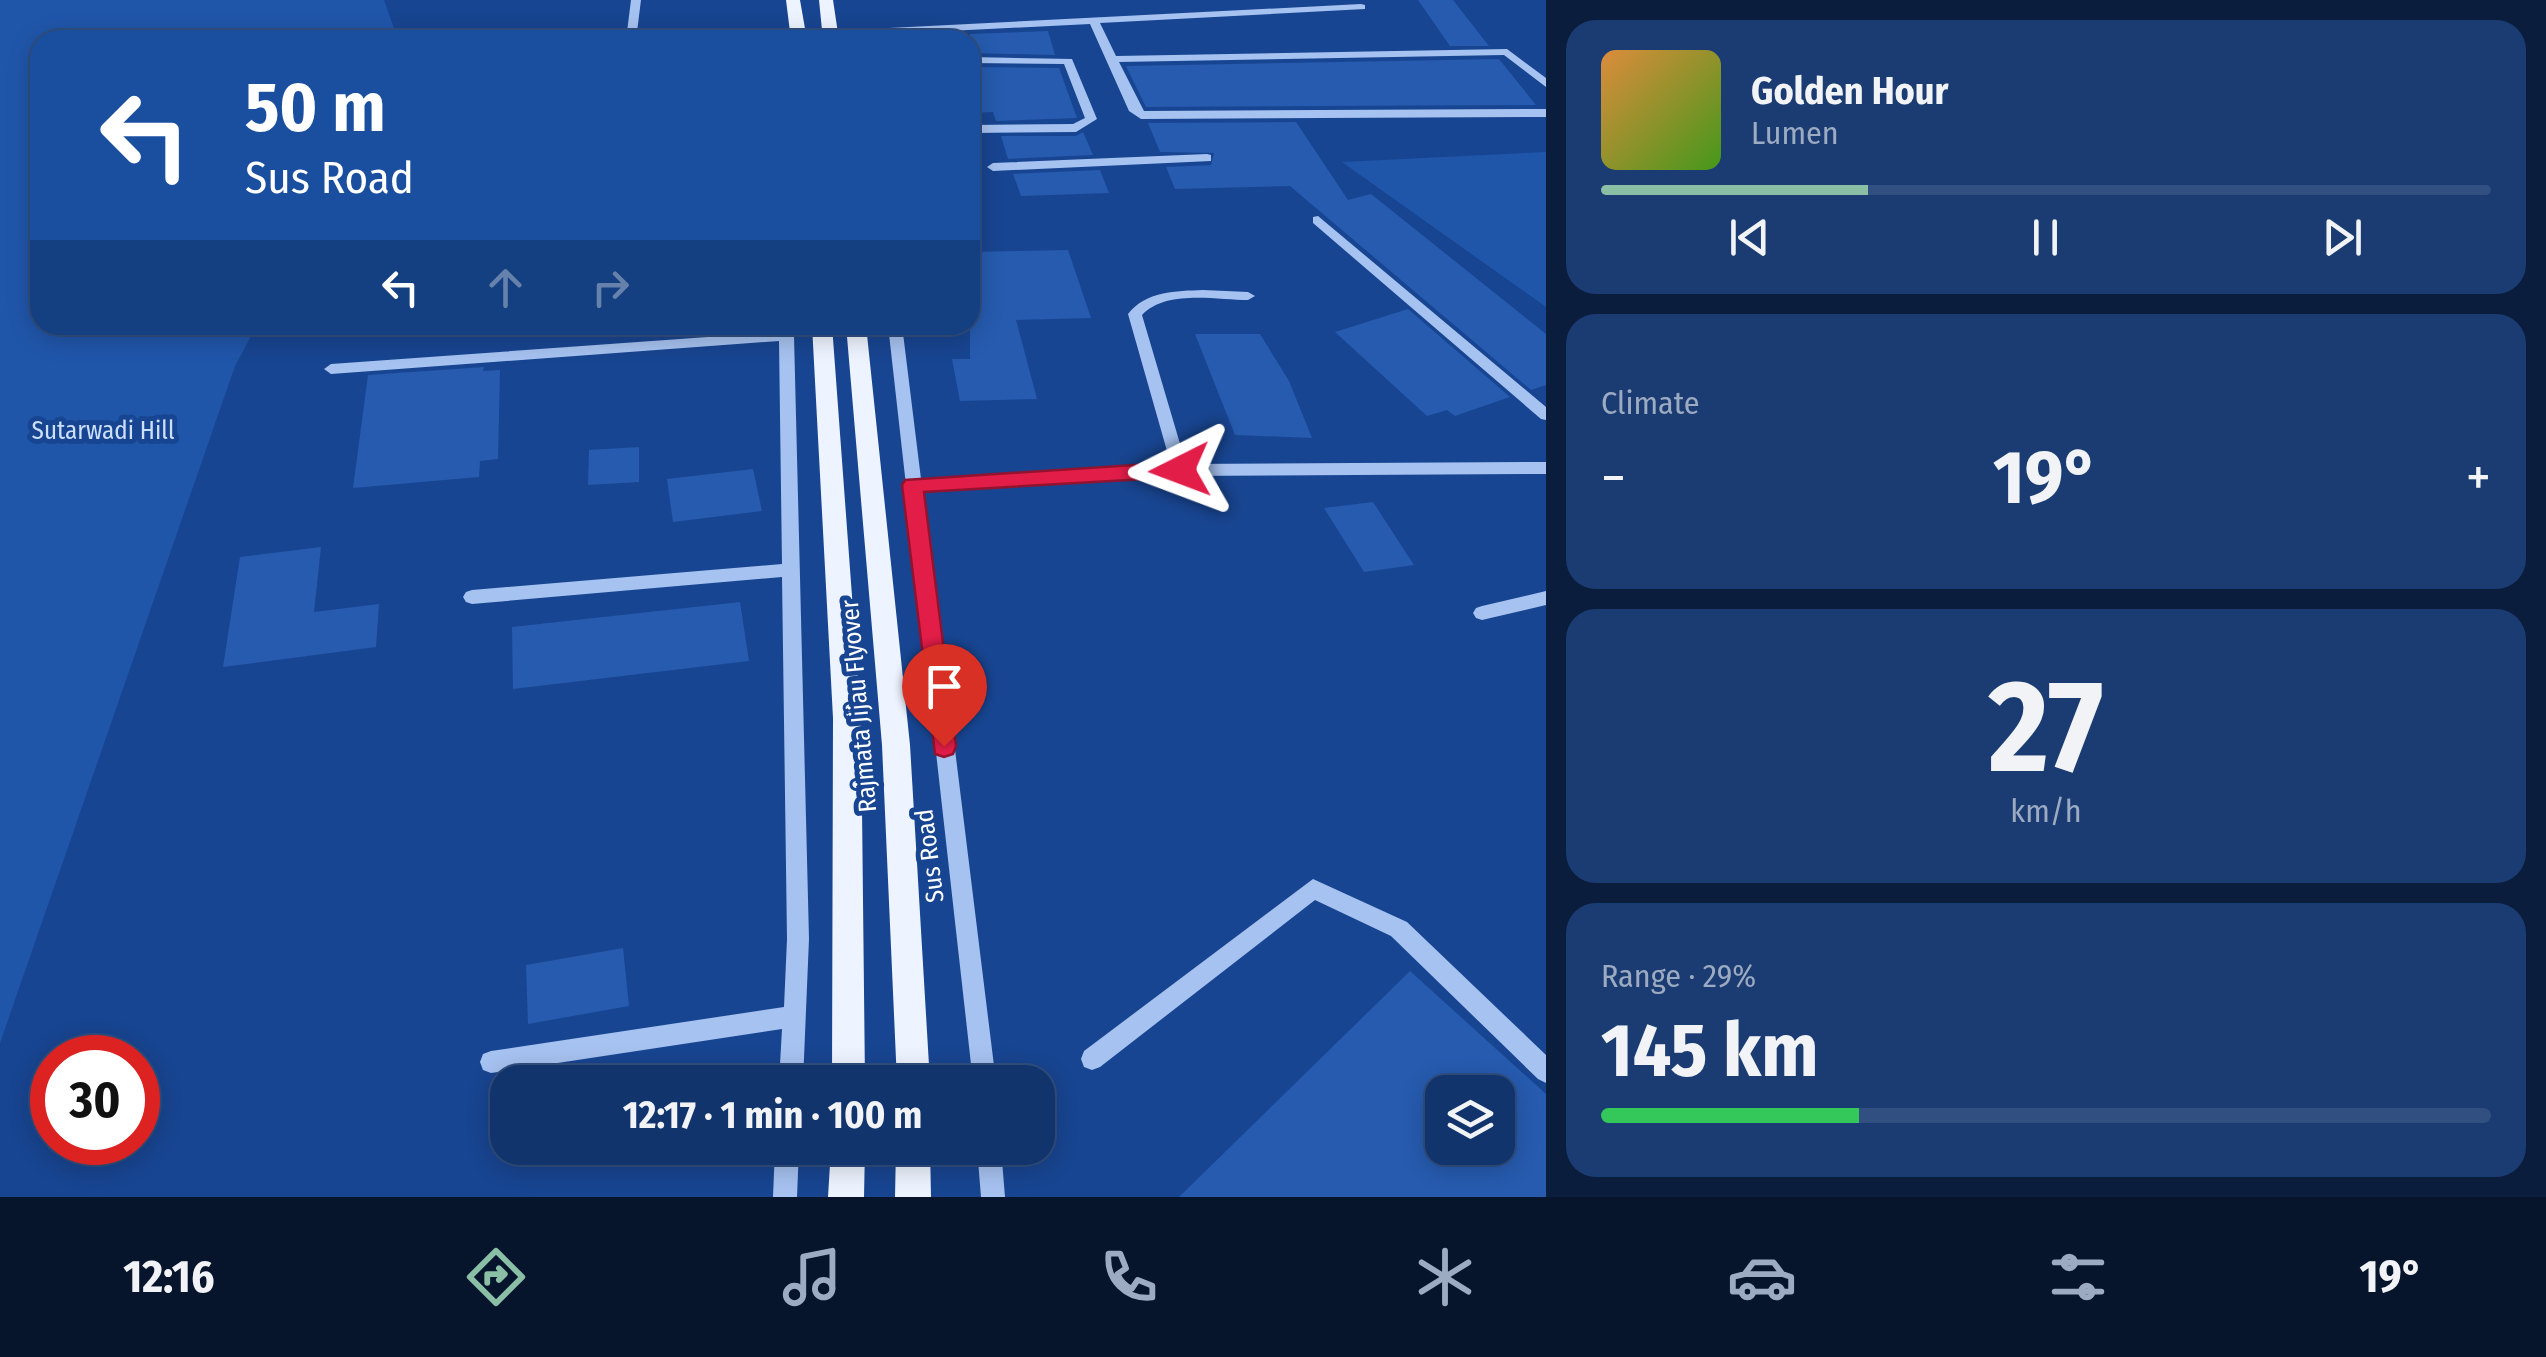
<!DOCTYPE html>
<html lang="en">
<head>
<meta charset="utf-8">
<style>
	body { margin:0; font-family:"Fira Sans Condensed",sans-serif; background:#1b3c72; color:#f1f3f6; height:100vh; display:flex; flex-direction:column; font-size:38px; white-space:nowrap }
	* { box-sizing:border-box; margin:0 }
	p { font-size:32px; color:#9caac2 }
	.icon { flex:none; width:55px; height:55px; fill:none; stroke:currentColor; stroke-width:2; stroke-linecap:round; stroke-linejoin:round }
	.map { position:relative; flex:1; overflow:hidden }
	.sheet { display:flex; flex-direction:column; gap:20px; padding:20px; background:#0a1d3c; width:1000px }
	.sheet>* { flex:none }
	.top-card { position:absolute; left:30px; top:30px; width:950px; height:305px; border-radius:30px; box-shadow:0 5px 25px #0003,0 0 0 2px #314f80; background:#1a4fa0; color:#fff; overflow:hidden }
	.buttons { position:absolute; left:1425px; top:1075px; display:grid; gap:20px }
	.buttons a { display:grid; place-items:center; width:90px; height:90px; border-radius:20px; background:#12346d; box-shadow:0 5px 25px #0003,0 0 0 2px #314f80; font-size:50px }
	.speed { position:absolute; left:30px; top:1035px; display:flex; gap:20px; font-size:50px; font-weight:700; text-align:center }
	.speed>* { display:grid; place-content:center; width:130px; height:130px; border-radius:50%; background:#12346d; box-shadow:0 5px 25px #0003,0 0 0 2px #314f80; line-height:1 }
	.speed .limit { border:15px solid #d22; background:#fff; color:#111 }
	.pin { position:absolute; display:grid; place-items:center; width:85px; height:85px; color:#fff; margin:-102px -42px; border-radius:50% 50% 50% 0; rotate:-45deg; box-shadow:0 0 10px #0007 }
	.pin .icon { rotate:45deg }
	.me { position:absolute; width:110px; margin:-55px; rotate:267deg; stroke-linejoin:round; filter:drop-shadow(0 0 8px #0008) }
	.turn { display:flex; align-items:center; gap:35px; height:210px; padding:0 50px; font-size:45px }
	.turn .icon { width:130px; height:130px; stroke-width:2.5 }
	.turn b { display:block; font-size:70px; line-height:85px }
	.lanes { display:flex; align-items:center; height:95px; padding:0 50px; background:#0003; justify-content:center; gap:50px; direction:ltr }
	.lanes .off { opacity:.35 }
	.big { font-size:75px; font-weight:700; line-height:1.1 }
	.sheet .card { flex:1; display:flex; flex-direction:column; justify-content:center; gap:15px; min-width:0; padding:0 35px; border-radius:30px; background:#1b3c72 }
	.sheet .dial { align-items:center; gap:0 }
	.dial b { font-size:130px; line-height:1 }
	.song { display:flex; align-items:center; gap:30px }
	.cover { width:120px; height:120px; border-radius:15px; background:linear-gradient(135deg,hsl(30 70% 55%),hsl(100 70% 35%)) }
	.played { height:10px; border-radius:5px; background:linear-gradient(90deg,#8abfa5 30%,#314f80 30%) }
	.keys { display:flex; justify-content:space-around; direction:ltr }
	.heat { display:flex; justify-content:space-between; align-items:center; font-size:55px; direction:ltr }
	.charge { height:15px; border-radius:8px; background:linear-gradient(90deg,#34c759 29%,#314f80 0) }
	.trip { position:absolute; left:490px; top:1065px; width:565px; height:100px; border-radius:30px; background:#12346d; box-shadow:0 5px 25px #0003,0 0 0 2px #314f80; font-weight:700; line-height:100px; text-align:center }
	.menu { display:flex; height:160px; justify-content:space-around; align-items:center; background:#07152c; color:#9caac2 }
	.menu .icon { width:70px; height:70px }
	.menu .active { color:#8abfa5 }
	.menu b { font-size:45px; color:#f1f3f6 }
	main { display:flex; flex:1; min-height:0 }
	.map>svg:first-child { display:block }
	.green { fill:#2056aa }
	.building { fill:#265baf; fill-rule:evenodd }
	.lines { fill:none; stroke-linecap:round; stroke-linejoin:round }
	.minor { fill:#a6c2f0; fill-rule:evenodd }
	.major { fill:#eef4ff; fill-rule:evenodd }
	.route { fill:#e11d48; stroke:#92132f; stroke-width:2.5 }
	.labels { text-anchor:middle; stroke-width:10; stroke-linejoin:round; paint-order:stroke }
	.park-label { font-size:25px; fill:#ccdffb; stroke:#184591 }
	.street-label { font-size:25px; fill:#fff; stroke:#184591 }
</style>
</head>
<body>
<main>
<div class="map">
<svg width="1546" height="1197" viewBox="0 0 1546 1197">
	<rect width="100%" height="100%" fill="#184591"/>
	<!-- green -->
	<path class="green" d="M 0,0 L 384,0 L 398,40 L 40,40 L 40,325 L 257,325 L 235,366 L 0,1043 Z
		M 1546,152 L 1546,307 L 1342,162 Z"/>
	<!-- building -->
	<path class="building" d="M 1418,0 L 1453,0 L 1489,46 L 1450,46 Z
		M 1048,31 L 1055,55 L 970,53 L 970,34 Z
		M 1499,59 L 1536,105 L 1146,107 L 1126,66 Z
		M 970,67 L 1059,68 L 1077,118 L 996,121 L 993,112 L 970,113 Z
		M 1296,122 L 1348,200 L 1371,194 L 1546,334 L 1546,385 L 1531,390 L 1290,186 L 1175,189 L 1166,167 L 1211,165 L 1214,153 L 1160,152 L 1148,123 Z
		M 1083,132 L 1093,155 L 1008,159 L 1001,136 L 1076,136 Z
		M 1100,170 L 1109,193 L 1021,196 L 1013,174 Z
		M 1068,250 L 1091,318 L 1016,320 L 1037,399 L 960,401 L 952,359 L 970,359 L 970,252 Z
		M 1408,309 L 1510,397 L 1455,416 L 1447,410 L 1427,416 L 1335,332 Z
		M 1195,334 L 1260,334 L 1289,381 L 1312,438 L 1235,435 Z
		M 484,367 L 483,371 L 500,370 L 498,459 L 480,461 L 479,477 L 353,488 L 368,375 Z
		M 639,447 L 639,482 L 588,485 L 589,450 Z
		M 753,469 L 762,511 L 673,522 L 667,479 Z
		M 1373,502 L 1414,565 L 1364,572 L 1324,508 Z
		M 321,547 L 314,612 L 379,604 L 376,647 L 223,667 L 240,557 Z
		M 740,602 L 749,661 L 513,689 L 512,627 Z
		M 623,948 L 629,1006 L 528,1024 L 526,965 Z
		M 1410,971 L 1546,1094 L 1546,1197 L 1179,1197 ZM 1442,1092 L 1498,1092 L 1498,1148 L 1442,1148 Z"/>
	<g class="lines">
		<!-- minor -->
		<path class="minor" d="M 631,0 L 641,0 L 636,40 L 626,40 Z
			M 1361,4 L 1365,5 L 1365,9 L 1100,23 L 1116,56 L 1507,49 L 1546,78 L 1546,87 L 1504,55 L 1119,62 L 1144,111 L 1546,109 L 1546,117 L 1141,119 L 1129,111 L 1090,24 L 830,37 L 825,34 L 830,31 Z
			M 803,34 L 804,36 L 799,39 L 707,40 L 712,37 Z
			M 970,57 L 1072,59 L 1097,119 L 1076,132 L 970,133 L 970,125 L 1073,124 L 1085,118 L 1064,64 L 970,63 Z
			M 1207,154 L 1211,155 L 1211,161 L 993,171 L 987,167 L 993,163 Z
			M 1318,216 L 1546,407 L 1546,420 L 1541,419 L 1313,223 L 1313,217 Z
			M 1203,290 L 1248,292 L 1255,296 L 1248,300 C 1217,300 1166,289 1142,315 L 1186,464 L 1546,462 L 1546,474 L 1180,476 L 923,490 L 996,1082 L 973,1082 L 888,325 L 902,325 L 921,479 L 1171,465 L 1128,314 C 1146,291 1176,291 1203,290 Z
			M 779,325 L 793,325 L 794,336 L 809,939 L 803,1082 L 779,1082 L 782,1029 L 491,1073 L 483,1070 L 480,1062 L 483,1054 L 491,1051 L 784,1007 L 787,939 L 782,577 L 472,604 L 466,602 L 463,597 L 466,592 L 472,590 L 782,564 L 779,341 L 331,374 L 324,369 L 331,364 L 779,332 Z
			M 1546,591 L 1546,605 L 1482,620 L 1476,618 L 1473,613 L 1476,608 L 1482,606 Z
			M 1313,879 L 1407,922 L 1546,1055 L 1546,1083 L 1538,1079 L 1391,936 L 1315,900 L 1100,1067 L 1092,1070 L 1084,1067 L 1081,1059 L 1084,1051 Z
			M 775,1148 L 799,1148 L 797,1197 L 773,1197 Z
			M 977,1148 L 1001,1148 L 1005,1197 L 981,1197 Z"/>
		<!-- major -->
		<path class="major" d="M 786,0 L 800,0 L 807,40 L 791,40 Z
			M 819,0 L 833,0 L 839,40 L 823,40 Z
			M 812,325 L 832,325 L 861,718 L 865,1082 L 832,1082 L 833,718 Z
			M 846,325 L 866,325 L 910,745 L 930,1082 L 897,1082 L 882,745 Z
			M 831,1148 L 865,1148 L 864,1197 L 828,1197 Z
			M 896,1148 L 930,1148 L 931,1197 L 895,1197 Z"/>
	</g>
	<!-- route -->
	<path class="route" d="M 1180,462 L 1190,470 L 1180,477 L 924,492 L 956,746 L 953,754 L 944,757 L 935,754 L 902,485 L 905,480 Z"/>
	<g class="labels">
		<!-- park labels -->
		<g class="park-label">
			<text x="103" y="439">Sutarwadi Hill</text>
		</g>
		<!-- street labels -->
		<g class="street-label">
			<text transform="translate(858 706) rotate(-95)" y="9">Rajmata Jijau Flyover</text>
			<text transform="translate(929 856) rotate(-97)" y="9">Sus Road</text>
		</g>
	</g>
</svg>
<div class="buttons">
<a><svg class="icon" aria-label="layers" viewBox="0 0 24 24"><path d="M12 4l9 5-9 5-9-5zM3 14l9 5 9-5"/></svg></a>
</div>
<div class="speed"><div class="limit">30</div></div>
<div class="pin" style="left:944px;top:746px;background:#d93025"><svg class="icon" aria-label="arrive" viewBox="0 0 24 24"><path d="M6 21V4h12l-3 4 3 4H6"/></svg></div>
<svg class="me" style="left:1180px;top:470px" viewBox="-20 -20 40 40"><path d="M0-17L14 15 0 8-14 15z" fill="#e11d48" stroke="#fff" stroke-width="4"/></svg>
<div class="trip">12:17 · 1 min · 100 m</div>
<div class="top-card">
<div class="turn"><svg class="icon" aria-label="left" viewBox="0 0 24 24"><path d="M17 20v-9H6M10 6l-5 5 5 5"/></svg><div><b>50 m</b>Sus Road</div></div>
<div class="lanes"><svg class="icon" aria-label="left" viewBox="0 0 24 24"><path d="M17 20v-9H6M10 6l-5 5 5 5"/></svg><svg class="icon off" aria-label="ahead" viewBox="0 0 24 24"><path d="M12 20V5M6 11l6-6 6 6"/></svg><svg class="icon off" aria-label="right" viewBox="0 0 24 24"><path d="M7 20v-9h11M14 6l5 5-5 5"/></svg></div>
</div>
</div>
<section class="sheet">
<div class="card">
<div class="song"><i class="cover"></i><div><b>Golden Hour</b><p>Lumen</p></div></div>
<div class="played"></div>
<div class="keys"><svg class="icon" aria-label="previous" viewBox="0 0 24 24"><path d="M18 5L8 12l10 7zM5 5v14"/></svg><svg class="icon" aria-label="pause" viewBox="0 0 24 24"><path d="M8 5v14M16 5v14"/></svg><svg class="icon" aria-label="next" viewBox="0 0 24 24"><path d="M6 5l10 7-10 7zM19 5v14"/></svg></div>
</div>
<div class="card"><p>Climate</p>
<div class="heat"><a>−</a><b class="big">19°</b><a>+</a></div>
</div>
<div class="card dial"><b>27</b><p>km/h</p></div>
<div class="card"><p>Range · 29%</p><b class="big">145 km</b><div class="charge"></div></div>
</section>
</main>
<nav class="menu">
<b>12:16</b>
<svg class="icon active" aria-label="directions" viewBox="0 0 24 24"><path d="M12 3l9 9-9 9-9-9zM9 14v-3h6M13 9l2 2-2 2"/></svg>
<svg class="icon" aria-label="music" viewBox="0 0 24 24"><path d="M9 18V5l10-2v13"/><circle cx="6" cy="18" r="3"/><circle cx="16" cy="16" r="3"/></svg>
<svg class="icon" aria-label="phone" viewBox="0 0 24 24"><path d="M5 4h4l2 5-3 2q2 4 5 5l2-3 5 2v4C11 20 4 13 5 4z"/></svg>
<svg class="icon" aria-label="climate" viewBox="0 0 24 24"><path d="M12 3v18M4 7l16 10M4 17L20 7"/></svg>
<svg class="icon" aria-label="car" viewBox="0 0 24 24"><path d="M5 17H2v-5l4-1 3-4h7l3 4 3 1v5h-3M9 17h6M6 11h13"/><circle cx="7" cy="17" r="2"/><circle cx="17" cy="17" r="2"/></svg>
<svg class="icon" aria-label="filters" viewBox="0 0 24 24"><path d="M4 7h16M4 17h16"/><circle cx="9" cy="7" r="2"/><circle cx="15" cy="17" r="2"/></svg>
<b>19°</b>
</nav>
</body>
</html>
